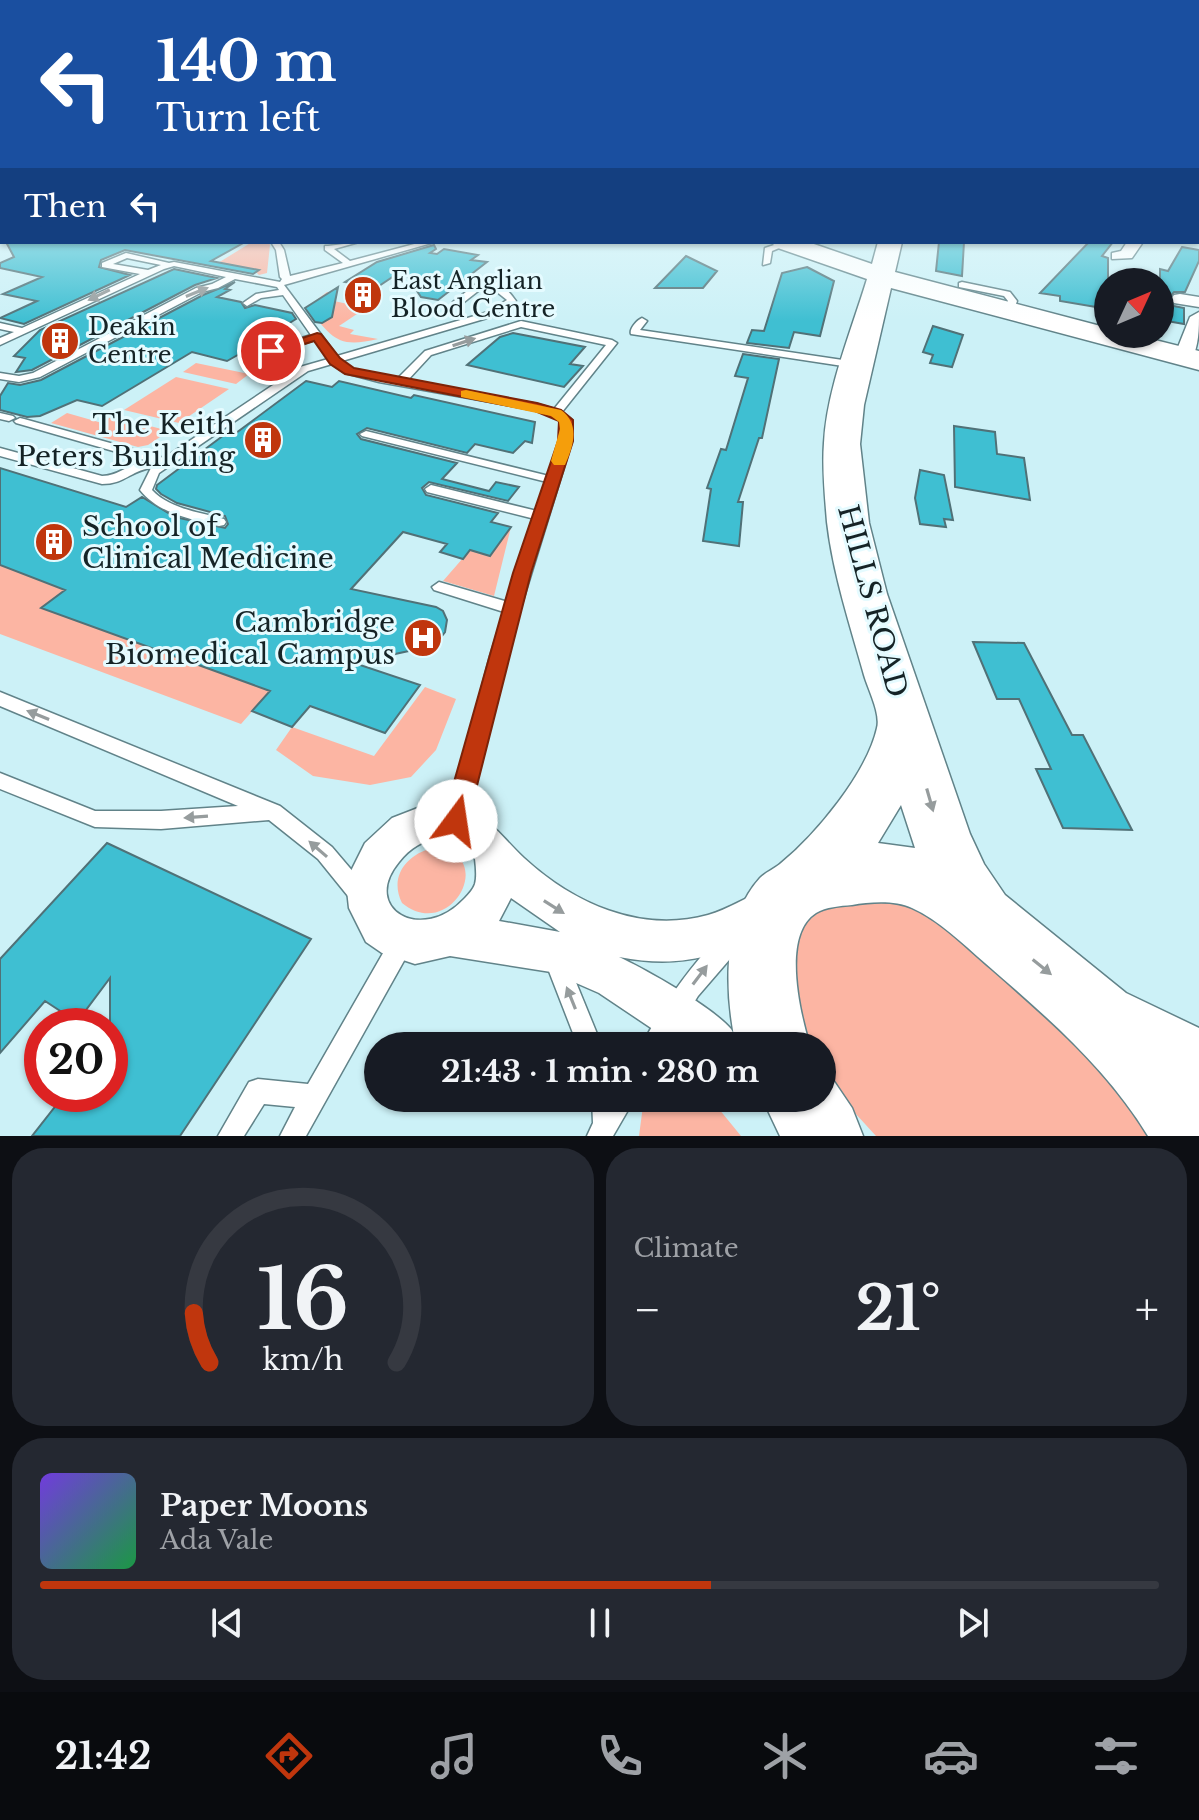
<!DOCTYPE html>
<html lang="en">
<head>
<meta charset="utf-8">
<style>
	body { margin:0; font-family:"Libre Baskerville",serif; background:#242831; color:#f1f3f6; height:100vh; display:flex; flex-direction:column; font-size:30px; white-space:nowrap }
	* { box-sizing:border-box; margin:0 }
	p { font-size:26px; color:#9ea1a6 }
	.icon { flex:none; width:44px; height:44px; fill:none; stroke:currentColor; stroke-width:2; stroke-linecap:round; stroke-linejoin:round }
	.map { position:relative; height:1136px; overflow:hidden }
	.sheet { display:flex; flex-direction:column; gap:12px; padding:12px; background:#0d0f14; flex:1 }
	.sheet>* { flex:none }
	.guide { position:absolute; left:0px; top:0px; width:1200px; height:244px; box-shadow:0 2px 6px #0004; background:#1a4fa0; color:#fff; overflow:hidden }
	.needle { width:52px; rotate:46deg }
	.fabs { position:absolute; left:1094px; top:268px; display:grid; gap:16px }
	.fabs a { display:grid; place-items:center; width:80px; height:80px; border-radius:50%; background:#171b24; box-shadow:0 2px 6px #0004; font-size:40px }
	.speed { position:absolute; left:24px; top:1008px; display:flex; gap:16px; font-size:40px; font-weight:700; text-align:center }
	.speed>* { display:grid; place-content:center; width:104px; height:104px; border-radius:50%; background:#171b24; box-shadow:0 2px 6px #0004; line-height:1 }
	.speed .limit { border:12px solid #d22; background:#fff; color:#111 }
	.pin { position:absolute; display:grid; place-items:center; width:68px; height:68px; color:#fff; margin:-34px; border:4px solid #fff; border-radius:50%; box-shadow:0 2px 8px #0007 }
	.me { position:absolute; width:88px; margin:-44px; rotate:14deg; stroke-linejoin:round; filter:drop-shadow(0 0 6px #0008) }
	.turn { display:flex; align-items:center; gap:28px; height:168px; padding:0 24px; font-size:36px }
	.turn .icon { width:104px; height:104px; stroke-width:2.5 }
	.turn b { display:block; font-size:56px; line-height:68px }
	.then { display:flex; align-items:center; height:76px; padding:0 24px; background:#0003; gap:16px; font-size:30px }
	.big { font-size:60px; font-weight:700; line-height:1.1 }
	.sheet .widget { flex:1; display:flex; flex-direction:column; justify-content:center; gap:12px; min-width:0; padding:0 28px; border-radius:32px; background:#242831 }
	.sheet .dial { align-items:center; gap:0 }
	.dial svg { height:208px; overflow:visible; fill:none; stroke:#363941; stroke-width:7; stroke-linecap:round; text-anchor:middle }
	.dial text { fill:#f1f3f6; stroke:none }
	.song { display:flex; align-items:center; gap:24px }
	.cover { width:96px; height:96px; border-radius:12px; background:linear-gradient(135deg,hsl(260 70% 55%),hsl(140 70% 35%)) }
	.played { height:8px; border-radius:4px; background:linear-gradient(90deg,#c0360d 60%,#363941 60%) }
	.keys { display:flex; justify-content:space-around; direction:ltr }
	.heat { display:flex; justify-content:space-between; align-items:center; font-size:44px; direction:ltr }
	.sheet .tiles { flex:1; display:grid; gap:12px; grid-template-columns:1fr 1fr }
	.widget:last-child { grid-column:span 2 }
	.trip { position:absolute; left:364px; top:1032px; width:472px; height:80px; border-radius:40px; background:#171b24; box-shadow:0 2px 6px #0004; font-weight:700; line-height:80px; text-align:center }
	.menu { display:flex; height:128px; justify-content:space-around; align-items:center; background:#090b0e; color:#9ea1a6 }
	.menu .icon { width:56px; height:56px }
	.menu .selected { color:#c0360d }
	.menu b { font-size:36px; color:#f1f3f6 }
	.map>svg:first-child { display:block }
	.green { fill:#fcb5a3 }
	.building { fill:#3fbfd2; stroke:#507177; stroke-width:2 }
	.lines { fill:none; stroke-linecap:round; stroke-linejoin:round }
	.lane-casing { stroke:#618389; stroke-width:3 }
	.street-casing { stroke:#618389; stroke-width:3 }
	.primary-casing { stroke:#618389; stroke-width:3 }
	.lane { fill:#fff; fill-rule:evenodd }
	.street { fill:#fff; fill-rule:evenodd }
	.primary { fill:#fff; fill-rule:evenodd }
	.oneway { fill:#969c9d }
	.route { fill:#c0360d; stroke:#7d2308; stroke-width:2 }
	.slow { fill:#f59e0b }
	.labels { text-anchor:middle; stroke-width:6; stroke-linejoin:round; paint-order:stroke }
	.far-poi-label { font-size:24px; fill:#152326; stroke:#e5fbff; text-anchor:start }
	.poi-label { font-size:28px; fill:#152326; stroke:#e5fbff; text-anchor:end }
	.street-label { font-size:28px; fill:#152326; stroke:#e5fbff }
</style>
</head>
<body>
<div class="map">
<svg width="1199" height="1136" viewBox="0 0 1199 1136">
	<rect width="100%" height="100%" fill="#ccf1f7"/>
	<!-- green -->
	<path class="green" d="M 252,242 L 269,242 L 270,245 L 267,273 L 259,275 L 256,272 L 258,270 L 218,263 Z
		M 327,292 L 333,293 L 325,299 L 366,308 L 339,326 L 354,330 L 350,334 L 378,339 C 336,349 332,337 307,307 Z
		M 196,363 L 249,374 L 236,384 L 183,372 Z
		M 176,377 L 229,389 L 179,423 L 124,410 Z
		M 67,413 L 102,423 L 112,416 L 169,431 L 148,445 L 138,447 L 51,423 Z
		M 511,527 L 494,596 L 443,581 L 470,550 L 490,555 Z
		M 0,565 L 65,590 L 42,608 L 270,691 L 241,724 L 0,634 Z
		M 425,687 L 456,699 L 436,750 L 411,777 L 370,785 L 313,776 L 276,750 L 292,727 L 374,756 Z
		M 432,848 C 500,850 452,944 402,903 C 389,877 406,855 432,848 Z
		M 913,898 L 1110,1060 L 1152,1136 L 876,1136 L 822,1077 L 822,1046 L 803,1046 L 788,964 L 803,926 L 828,902 Z
		M 644,1098 L 710,1098 L 741,1136 L 639,1136 Z"/>
	<!-- building -->
	<path class="building" d="M 6,242 L 245,242 L 211,261 L 259,270 L 253,274 L 125,250 L 101,260 L 99,267 L 130,275 L 24,324 L 0,318 L 37,301 L 3,294 L 42,277 L 0,268 L 0,263 L 14,257 Z
		M 939,242 L 964,242 L 962,276 L 936,271 Z
		M 1089,242 L 1113,242 L 1102,256 L 1108,258 L 1108,309 L 1060,301 L 1060,296 L 1040,293 Z
		M 434,245 L 436,249 L 430,253 L 437,254 L 444,249 L 478,255 L 471,260 L 487,262 L 438,300 L 421,297 L 403,270 L 376,288 L 345,282 L 377,262 Z
		M 1182,247 L 1199,250 L 1199,261 L 1185,292 L 1174,292 L 1168,299 L 1174,306 L 1184,308 L 1184,324 L 1161,320 L 1160,290 L 1160,269 L 1168,271 Z
		M 686,256 L 717,271 L 703,288 L 655,288 Z
		M 807,267 L 834,281 L 820,336 L 794,332 L 789,348 L 747,343 L 752,330 L 764,331 L 782,273 Z
		M 174,269 L 217,278 L 195,285 L 32,370 L 16,372 L 25,358 L 14,356 L 40,330 Z
		M 235,282 L 225,289 L 230,290 L 217,297 L 241,302 L 245,308 L 255,305 L 292,313 L 296,319 L 257,343 L 244,343 L 243,352 L 227,361 L 192,352 L 102,406 L 77,400 L 40,416 L 27,417 L 0,410 L 0,396 L 8,383 L 20,385 L 41,380 L 203,295 Z
		M 338,287 L 332,317 L 322,323 L 315,322 L 305,308 Z
		M 933,326 L 963,335 L 952,367 L 930,363 L 933,355 L 923,352 Z
		M 513,333 L 585,347 L 570,364 L 583,366 L 564,387 L 467,365 L 500,337 Z
		M 743,354 L 779,359 L 762,438 L 759,438 L 738,502 L 743,502 L 739,546 L 703,541 L 711,489 L 707,488 L 721,449 L 726,450 L 748,378 L 735,376 Z
		M 306,381 L 332,387 L 339,381 L 411,398 L 414,395 L 535,422 L 532,443 L 525,441 L 513,453 L 475,444 L 467,453 L 367,428 L 357,434 L 361,439 L 457,463 L 442,479 L 489,491 L 496,482 L 519,487 L 508,501 L 429,482 L 422,488 L 426,495 L 498,513 L 491,522 L 511,527 L 490,556 L 470,550 L 463,559 L 440,552 L 447,544 L 403,532 L 351,589 L 436,607 L 443,611 L 447,620 L 445,632 L 438,641 L 427,647 L 354,663 L 420,685 L 385,733 L 310,706 L 292,727 L 252,711 L 270,691 L 41,608 L 65,590 L 0,565 L 0,468 L 126,507 L 142,497 L 175,517 L 225,528 L 228,524 L 225,516 L 177,503 L 161,494 L 156,489 L 157,485 L 228,432 L 236,433 Z
		M 954,426 L 995,432 L 997,454 L 1024,458 L 1030,500 L 955,487 Z
		M 920,470 L 944,475 L 953,520 L 944,519 L 946,527 L 920,524 L 915,498 Z
		M 973,642 L 1024,643 L 1072,735 L 1083,735 L 1132,830 L 1063,828 L 1036,769 L 1051,769 L 1019,699 L 997,699 Z
		M 107,843 L 311,939 L 180,1136 L 32,1136 L 65,1094 L 110,1094 L 110,978 L 77,1022 L 45,1001 L 0,1053 L 0,959 Z"/>
	<g class="lines">
		<!-- lane casing -->
		<g class="lane-casing">
			<path id="lane" d="M 271,242 L 279,242 L 284,250 L 290,276 L 343,263 L 325,250 L 325,246 L 328,246 L 359,242 L 334,249 L 350,261 L 422,242 L 435,242 L 284,285 L 337,356 L 488,312 L 507,300 L 487,284 L 459,306 L 453,306 L 453,302 L 484,278 C 497,278 509,291 516,301 L 494,316 L 342,361 L 353,369 L 397,379 L 425,351 L 521,321 L 612,340 L 617,343 L 562,412 L 572,420 L 572,441 L 506,656 L 465,821 L 463,827 L 456,830 L 449,827 L 447,821 L 490,656 L 504,612 L 434,590 L 432,587 L 439,582 L 508,602 L 535,519 L 427,492 L 425,489 L 431,485 L 537,511 L 547,482 L 362,436 L 360,434 L 366,431 L 549,476 L 560,441 L 560,421 L 552,415 L 535,410 L 379,382 L 345,373 L 332,364 L 308,371 L 159,473 L 152,490 C 170,509 199,512 224,519 L 226,522 L 224,525 L 219,526 C 191,519 159,514 140,490 L 151,468 C 130,471 125,484 102,484 L 0,456 L 0,448 L 102,476 C 119,476 129,463 148,461 L 16,423 L 14,421 L 20,418 L 24,419 L 164,458 L 300,367 L 328,359 L 315,340 L 271,354 L 245,350 L 245,346 L 248,345 L 270,348 L 311,335 L 283,295 L 261,298 L 247,306 L 243,303 L 256,294 L 279,290 L 277,287 L 235,279 L 218,288 L 202,292 L 40,377 L 19,382 L 0,379 L 0,373 L 19,376 L 33,373 L 196,288 L 212,284 L 226,277 L 174,266 L 164,269 L 0,345 L 0,338 L 14,332 L 0,329 L 0,323 L 22,328 L 140,274 L 102,267 L 102,263 L 126,253 L 169,263 L 174,262 L 280,282 L 282,279 L 280,277 L 276,250 ZM 127,258 L 161,265 L 148,270 L 113,264 ZM 521,327 L 606,345 L 554,409 L 537,404 L 407,381 L 431,355 Z
				M 783,242 L 791,243 L 772,251 L 770,263 L 763,265 L 765,248 Z
				M 962,282 L 1010,292 L 1017,301 L 1013,312 L 1008,315 L 1003,312 L 1008,301 L 1004,296 L 959,287 L 959,283 Z
				M 642,318 L 647,321 L 640,330 L 856,362 L 861,365 L 856,368 L 631,334 C 629,329 637,320 642,318 Z
				M 0,413 L 13,416 L 15,418 L 9,421 L 0,419 Z
				M 0,692 L 280,806 L 332,847 L 366,887 L 369,894 L 366,901 L 359,904 L 352,901 L 318,859 L 269,820 L 161,829 L 95,827 L 0,789 L 0,773 L 95,811 L 161,811 L 238,806 L 0,706 Z
				M 735,927 L 742,931 L 746,938 L 742,945 L 698,996 L 667,1046 L 642,1046 C 655,1016 706,940 735,927 Z
				M 402,931 L 410,934 L 413,942 L 410,950 L 306,1136 L 280,1136 L 295,1107 L 264,1104 L 244,1136 L 218,1136 L 249,1082 L 258,1079 L 308,1084 L 394,934 Z
				M 556,950 L 564,953 L 602,1046 L 578,1046 L 545,961 L 548,953 Z
				M 592,1098 L 635,1098 L 613,1136 L 587,1136 L 593,1123 Z"/>
		</g>
		<!-- street casing -->
		<g class="street-casing">
			<path id="street" d="M 1198,209 L 1199,209 L 1199,218 L 1198,218 Z
				M 1127,242 L 1143,242 L 1132,258 L 1112,259 L 1112,253 L 1121,251 Z
				M 1180,294 L 1199,297 L 1199,307 L 1174,303 L 1171,299 L 1174,295 Z
				M 1199,312 C 1199,330 1199,345 1191,361 L 1177,361 L 1174,357 L 1190,317 Z
				M 441,803 C 487,809 493,829 524,858 C 573,903 640,934 708,915 C 729,909 748,896 769,888 L 784,894 L 790,908 L 784,922 C 726,954 686,970 619,957 C 647,970 712,1007 731,1029 C 734,1033 736,1041 738,1046 L 678,1046 L 599,993 L 551,972 L 450,956 L 415,964 L 382,953 L 366,942 L 349,908 L 347,890 L 350,873 L 365,843 L 392,818 L 423,806 ZM 441,837 L 454,839 L 475,859 C 476,867 477,877 475,884 C 473,890 468,895 464,899 C 422,944 360,909 399,862 C 410,848 423,840 441,837 ZM 511,898 L 560,932 L 499,921 Z"/>
		</g>
		<!-- primary casing -->
		<g class="primary-casing">
			<path id="primary" d="M 772,242 L 808,242 L 872,264 L 878,242 L 902,242 L 895,272 L 1108,328 L 1108,334 L 1131,334 L 1199,351 L 1199,370 L 891,288 L 864,405 L 860,444 L 869,523 L 887,594 L 970,834 L 984,864 L 1005,895 L 1126,993 L 1199,1028 L 1199,1136 L 1148,1136 C 1106,1067 1046,1016 985,963 C 963,944 939,920 912,908 C 895,900 870,902 852,905 C 840,906 826,907 816,913 C 781,935 800,1013 810,1046 L 736,1046 C 725,994 721,921 760,878 C 766,872 774,869 780,864 C 816,835 867,773 877,728 C 881,714 868,689 864,675 C 850,625 833,574 827,522 C 825,497 822,468 824,443 C 827,388 851,332 867,279 L 775,247 ZM 901,805 L 915,848 L 878,843 Z
				M 822,1069 L 827,1071 L 852,1108 L 863,1136 L 780,1136 L 762,1098 L 822,1098 Z"/>
		</g>
		<!-- lane -->
		<use href="#lane" class="lane"/>
		<!-- street -->
		<use href="#street" class="street"/>
		<!-- primary -->
		<use href="#primary" class="primary"/>
	</g>
	<!-- one-way arrows -->
	<defs><path id="oneway-solid" d="M-6-.8H1V-3.2L6.5 0L1 3.2V.8H-6Z" transform="scale(2)"/></defs>
	<g class="oneway">
		<use href="#oneway-solid" transform="translate(197 292) rotate(-22)"/>
		<use href="#oneway-solid" transform="translate(99 295) rotate(154)"/>
		<use href="#oneway-solid" transform="translate(464 342) rotate(-18)"/>
		<use href="#oneway-solid" transform="translate(38 715) rotate(-158)"/>
		<use href="#oneway-solid" transform="translate(930 800) rotate(74)"/>
		<use href="#oneway-solid" transform="translate(196 817) rotate(176)"/>
		<use href="#oneway-solid" transform="translate(318 849) rotate(-139)"/>
		<use href="#oneway-solid" transform="translate(554 907) rotate(32)"/>
		<use href="#oneway-solid" transform="translate(1042 967) rotate(39)"/>
		<use href="#oneway-solid" transform="translate(700 975) rotate(-53)"/>
		<use href="#oneway-solid" transform="translate(571 998) rotate(-112)"/>
	</g>
	<!-- sky -->
	<linearGradient id="sky" x2="0" y2="1"><stop stop-color="#71c3ea"/><stop offset="0.5" stop-color="#e8f9fb"/><stop offset="1" stop-color="#e8f9fb" stop-opacity="0"/></linearGradient>
	<rect width="1199" height="321" fill="url(#sky)"/>
	<!-- route -->
	<path class="route" d="M 317,333 L 321,334 L 340,358 L 354,368 L 537,403 L 561,410 L 573,420 L 573,441 L 531,573 L 468,821 L 464,829 L 456,832 L 447,829 L 443,821 L 513,573 L 558,441 L 559,421 L 535,411 L 345,374 L 330,364 L 314,341 L 271,355 L 264,351 Z"/>
	<!-- slow -->
	<path class="slow" d="M 466,390 L 561,410 C 580,424 574,445 565,465 L 554,465 L 551,461 L 560,429 L 559,422 L 551,416 L 461,397 L 461,391 Z"/>
	<!-- icons -->
	<defs>
		<g id="building-disc" transform="scale(2)"><circle r="9.5" fill="#c0360d" stroke="#e5fbff"/><path d="M-4-6H4V6H1V3H-1V6H-4ZM-2.5-4.3h1.7v1.8h-1.7ZM.8-4.3h1.7v1.8H.8ZM-2.5-1h1.7V.8h-1.7ZM.8-1h1.7V.8H.8Z" fill="#fff"/></g>
		<g id="hospital-disc" transform="scale(2)"><circle r="9.5" fill="#c0360d" stroke="#e5fbff"/><path d="M-5-5h3v3.5h4V-5h3V5h-3V1.5h-4V5h-3Z" fill="#fff"/></g>
	</defs>
	<g fill-rule="evenodd">
		<use href="#building-disc" x="363" y="295"/>
		<use href="#building-disc" x="60" y="341"/>
		<use href="#building-disc" x="263" y="440"/>
		<use href="#building-disc" x="54" y="542"/>
		<use href="#hospital-disc" x="423" y="638"/>
	</g>
	<g class="labels">
		<!-- far-poi labels -->
		<g class="far-poi-label">
			<text x="391" y="289">East Anglian<tspan x="391" dy="28">Blood Centre</tspan></text>
			<text x="88" y="335">Deakin<tspan x="88" dy="28">Centre</tspan></text>
		</g>
		<!-- poi labels -->
		<g class="poi-label">
			<text x="235" y="434">The Keith<tspan x="235" dy="32">Peters Building</tspan></text>
			<text x="82" y="536" text-anchor="start">School of<tspan x="82" dy="32">Clinical Medicine</tspan></text>
			<text x="395" y="632">Cambridge<tspan x="395" dy="32">Biomedical Campus</tspan></text>
		</g>
		<!-- street labels -->
		<g class="street-label">
			<text transform="translate(873 601) rotate(75)" y="10">HILLS ROAD</text>
		</g>
	</g>
</svg>
<div class="fabs">
<a><svg class="needle" viewBox="-14 -14 28 28"><path d="M0-13l5 13h-10z" fill="#e53935"/><path d="M0 13l5-13h-10z" fill="#9ea1a6"/></svg></a>
</div>
<div class="speed"><div class="limit">20</div></div>
<div class="pin" style="left:271px;top:351px;background:#d93025"><svg class="icon" aria-label="arrive" viewBox="0 0 24 24"><path d="M6 21V4h12l-3 4 3 4H6"/></svg></div>
<svg class="me" style="left:456px;top:821px" viewBox="-20 -20 40 40"><circle r="19" fill="#fff"/><path d="M0-13L10 11 0 6-10 11z" fill="#c0360d"/></svg>
<div class="trip">21:43 · 1 min · 280 m</div>
<div class="guide">
<div class="turn"><svg class="icon" aria-label="left" viewBox="0 0 24 24"><path d="M17 20v-9H6M10 6l-5 5 5 5"/></svg><div><b>140 m</b>Turn left</div></div>
<div class="then">Then<svg class="icon" aria-label="left" viewBox="0 0 24 24"><path d="M17 20v-9H6M10 6l-5 5 5 5"/></svg></div>
</div>
</div>
<section class="sheet">
<div class="tiles">
<div class="widget dial"><svg viewBox="0 0 100 80">
<path d="M14 69A42 42 0 1 1 86 69"/>
<path d="M14 69A42 42 0 0 1 8 50" stroke="#c0360d"/>
<text x="50" y="56" font-size="32" font-weight="700">16</text>
<text x="50" y="72" font-size="11">km/h</text>
</svg></div>
<div class="widget"><p>Climate</p>
<div class="heat"><a>−</a><b class="big">21°</b><a>+</a></div>
</div>
<div class="widget">
<div class="song"><i class="cover"></i><div><b>Paper Moons</b><p>Ada Vale</p></div></div>
<div class="played"></div>
<div class="keys"><svg class="icon" aria-label="previous" viewBox="0 0 24 24"><path d="M18 5L8 12l10 7zM5 5v14"/></svg><svg class="icon" aria-label="pause" viewBox="0 0 24 24"><path d="M8 5v14M16 5v14"/></svg><svg class="icon" aria-label="next" viewBox="0 0 24 24"><path d="M6 5l10 7-10 7zM19 5v14"/></svg></div>
</div>
</div>
</section>
<nav class="menu">
<b>21:42</b>
<svg class="icon selected" aria-label="directions" viewBox="0 0 24 24"><path d="M12 3l9 9-9 9-9-9zM9 14v-3h6M13 9l2 2-2 2"/></svg>
<svg class="icon" aria-label="music" viewBox="0 0 24 24"><path d="M9 18V5l10-2v13"/><circle cx="6" cy="18" r="3"/><circle cx="16" cy="16" r="3"/></svg>
<svg class="icon" aria-label="phone" viewBox="0 0 24 24"><path d="M5 4h4l2 5-3 2q2 4 5 5l2-3 5 2v4C11 20 4 13 5 4z"/></svg>
<svg class="icon" aria-label="climate" viewBox="0 0 24 24"><path d="M12 3v18M4 7l16 10M4 17L20 7"/></svg>
<svg class="icon" aria-label="car" viewBox="0 0 24 24"><path d="M5 17H2v-5l4-1 3-4h7l3 4 3 1v5h-3M9 17h6M6 11h13"/><circle cx="7" cy="17" r="2"/><circle cx="17" cy="17" r="2"/></svg>
<svg class="icon" aria-label="filters" viewBox="0 0 24 24"><path d="M4 7h16M4 17h16"/><circle cx="9" cy="7" r="2"/><circle cx="15" cy="17" r="2"/></svg>
</nav>
</body>
</html>
